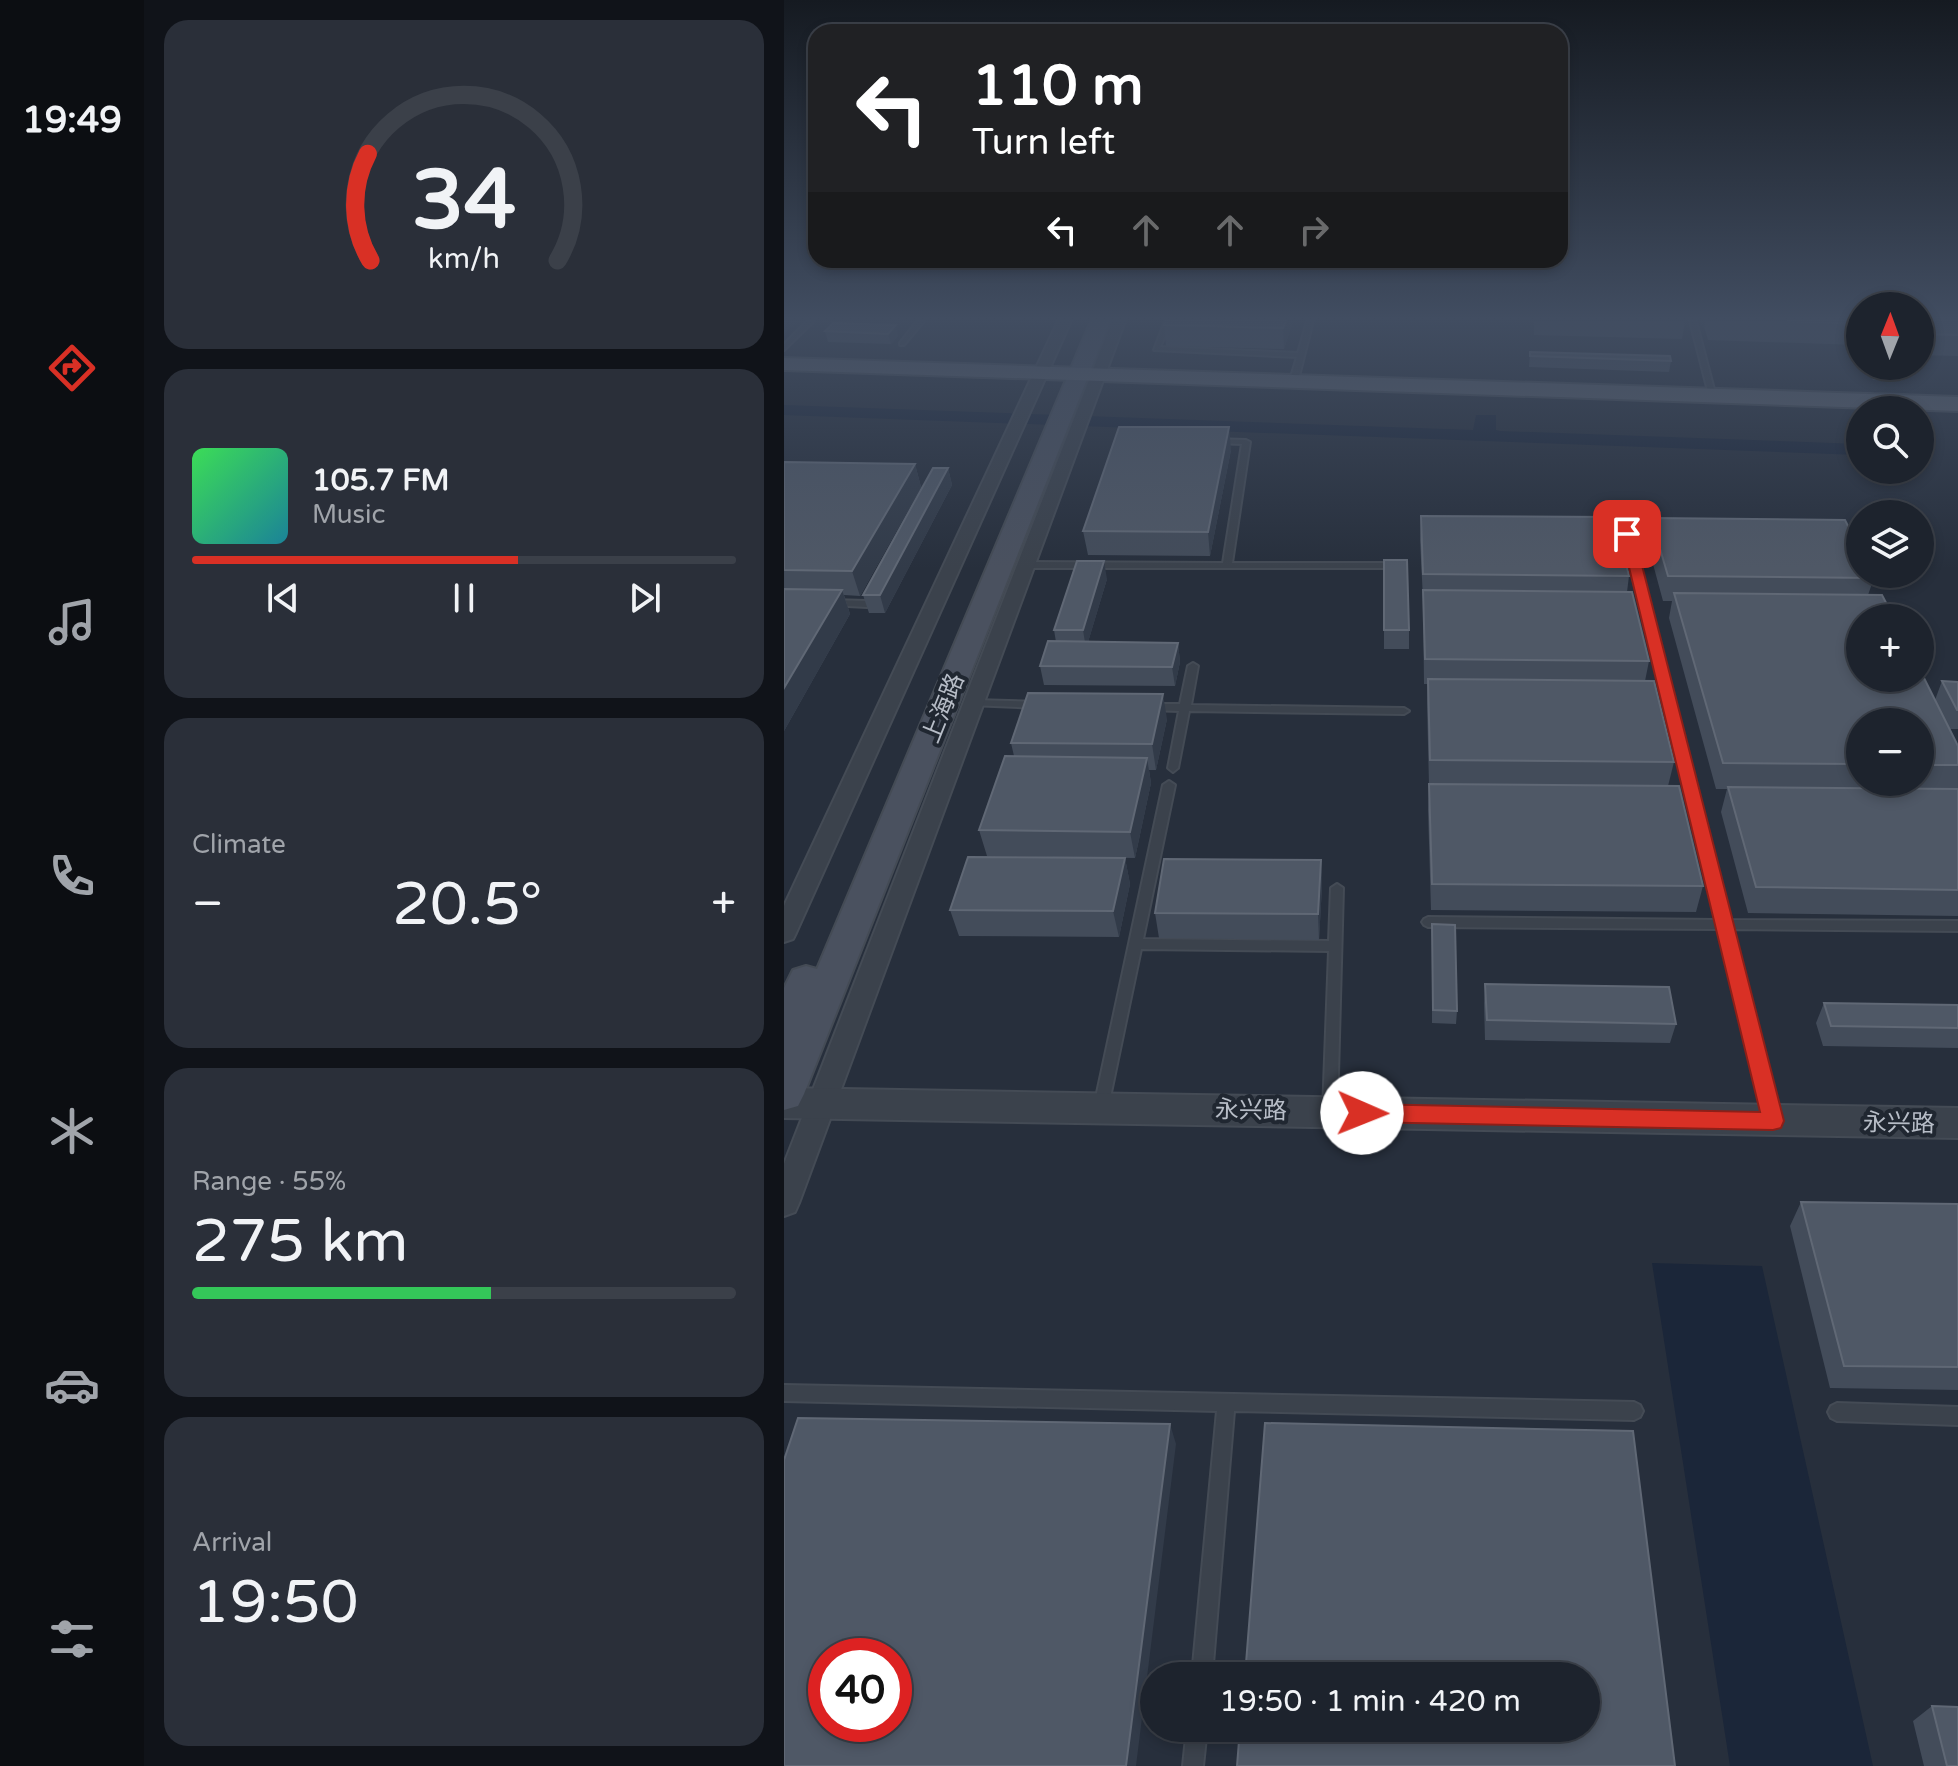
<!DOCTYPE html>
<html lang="en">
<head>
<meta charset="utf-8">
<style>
	body { margin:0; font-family:"Varela Round","Noto Sans SC",sans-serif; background:#2a2f39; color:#f1f3f6; height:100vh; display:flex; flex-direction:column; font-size:30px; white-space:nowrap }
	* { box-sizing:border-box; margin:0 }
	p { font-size:26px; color:#a0a4aa }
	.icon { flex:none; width:44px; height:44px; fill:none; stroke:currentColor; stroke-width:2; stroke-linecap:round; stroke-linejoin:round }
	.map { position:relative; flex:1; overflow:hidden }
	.sheet { display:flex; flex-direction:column; gap:20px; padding:20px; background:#101319; width:640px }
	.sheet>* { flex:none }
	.guide { position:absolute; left:24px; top:24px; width:760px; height:244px; border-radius:24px; box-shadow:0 4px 12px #0003,0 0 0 2px #3b4049; background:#202124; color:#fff; overflow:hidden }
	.needle { width:52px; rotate:1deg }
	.buttons { position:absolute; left:1062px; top:292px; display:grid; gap:16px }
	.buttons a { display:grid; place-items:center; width:88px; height:88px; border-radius:50%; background:#1d232d; box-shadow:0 4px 12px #0003,0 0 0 2px #3b4049; font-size:40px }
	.speed { position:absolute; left:24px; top:1638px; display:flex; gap:16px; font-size:40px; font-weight:700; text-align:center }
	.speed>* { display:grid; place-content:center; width:104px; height:104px; border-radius:50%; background:#1d232d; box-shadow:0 4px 12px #0003,0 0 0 2px #3b4049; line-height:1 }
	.speed .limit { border:12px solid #d22; background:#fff; color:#111 }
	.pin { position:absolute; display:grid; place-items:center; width:68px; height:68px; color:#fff; margin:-34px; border-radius:16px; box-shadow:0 4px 12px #0006 }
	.me { position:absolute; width:88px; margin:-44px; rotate:91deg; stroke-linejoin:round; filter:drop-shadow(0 0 6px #0008) }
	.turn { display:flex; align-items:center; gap:28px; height:168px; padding:0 32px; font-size:36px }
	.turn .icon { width:104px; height:104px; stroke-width:2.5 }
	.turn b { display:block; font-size:56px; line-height:68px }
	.lanes { display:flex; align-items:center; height:76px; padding:0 32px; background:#0003; justify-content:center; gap:40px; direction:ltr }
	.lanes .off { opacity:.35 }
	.big { font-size:60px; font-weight:600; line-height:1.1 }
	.sheet .widget { flex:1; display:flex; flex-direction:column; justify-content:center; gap:12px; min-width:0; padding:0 28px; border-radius:24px; background:#2a2f39 }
	.sheet .dial { align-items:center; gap:0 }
	.dial svg { height:208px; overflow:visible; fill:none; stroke:#3b4049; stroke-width:7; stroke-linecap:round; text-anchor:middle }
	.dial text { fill:#f1f3f6; stroke:none }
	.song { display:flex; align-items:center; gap:24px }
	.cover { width:96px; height:96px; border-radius:12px; background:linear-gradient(135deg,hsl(130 70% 55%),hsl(190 70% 35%)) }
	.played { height:8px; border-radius:4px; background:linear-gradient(90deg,#d93025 60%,#3b4049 60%) }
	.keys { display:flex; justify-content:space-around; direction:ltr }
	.heat { display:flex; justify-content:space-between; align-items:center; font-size:44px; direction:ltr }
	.charge { height:12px; border-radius:6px; background:linear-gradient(90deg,#34c759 55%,#3b4049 0) }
	.trip { position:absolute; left:356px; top:1662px; width:460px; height:80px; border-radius:40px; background:#1d232d; box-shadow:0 4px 12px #0003,0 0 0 2px #3b4049; font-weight:600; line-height:80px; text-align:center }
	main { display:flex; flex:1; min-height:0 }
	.dock { display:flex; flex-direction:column; width:144px; justify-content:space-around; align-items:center; background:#0c0e12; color:#a0a4aa }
	.dock .icon { width:56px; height:56px }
	.dock .active { color:#d93025 }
	.dock b { font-size:36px; color:#f1f3f6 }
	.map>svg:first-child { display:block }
	.water { fill:#1b2639 }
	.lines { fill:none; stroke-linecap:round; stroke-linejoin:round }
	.service-casing { stroke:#444b55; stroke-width:4 }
	.minor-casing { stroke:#444b55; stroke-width:4 }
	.tertiary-casing { stroke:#444b55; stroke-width:4 }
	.secondary-casing { stroke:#444b55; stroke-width:4 }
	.primary-casing { stroke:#444b55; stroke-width:4 }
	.service { fill:#3b424c; fill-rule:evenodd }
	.minor { fill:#3b424c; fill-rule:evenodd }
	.tertiary { fill:#3b424c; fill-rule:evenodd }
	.secondary { fill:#4a515f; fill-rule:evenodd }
	.primary { fill:#59606c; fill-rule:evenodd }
	.wall { fill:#434c5a; fill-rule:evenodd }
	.shaded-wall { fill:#323b49 }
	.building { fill:#4f5866; stroke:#606875; stroke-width:2; fill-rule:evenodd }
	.route { fill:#d93025; stroke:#8d1f18; stroke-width:2 }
	.labels { text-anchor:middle; stroke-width:8; stroke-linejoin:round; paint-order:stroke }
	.street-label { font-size:24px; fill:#b7bdc7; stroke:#202731 }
</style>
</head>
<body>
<main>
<nav class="dock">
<b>19:49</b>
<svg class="icon active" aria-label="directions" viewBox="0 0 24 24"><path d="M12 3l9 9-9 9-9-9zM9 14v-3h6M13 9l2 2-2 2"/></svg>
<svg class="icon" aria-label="music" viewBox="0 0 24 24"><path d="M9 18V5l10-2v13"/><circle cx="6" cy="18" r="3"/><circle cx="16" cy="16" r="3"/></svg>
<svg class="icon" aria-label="phone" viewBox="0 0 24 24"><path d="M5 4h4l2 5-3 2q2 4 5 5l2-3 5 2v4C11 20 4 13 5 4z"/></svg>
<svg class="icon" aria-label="climate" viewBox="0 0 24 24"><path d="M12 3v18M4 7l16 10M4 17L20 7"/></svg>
<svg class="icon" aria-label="car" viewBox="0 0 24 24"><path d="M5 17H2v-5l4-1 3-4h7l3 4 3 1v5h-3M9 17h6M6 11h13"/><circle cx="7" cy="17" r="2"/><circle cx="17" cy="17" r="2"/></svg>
<svg class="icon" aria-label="filters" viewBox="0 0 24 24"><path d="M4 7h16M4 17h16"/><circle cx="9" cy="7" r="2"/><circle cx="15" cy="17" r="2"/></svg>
</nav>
<section class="sheet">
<div class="widget dial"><svg viewBox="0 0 100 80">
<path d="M14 69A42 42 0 1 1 86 69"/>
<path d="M14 69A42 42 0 0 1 13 28" stroke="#d93025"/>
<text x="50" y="56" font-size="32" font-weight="700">34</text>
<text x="50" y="72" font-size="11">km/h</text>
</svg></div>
<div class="widget">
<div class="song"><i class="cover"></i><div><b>105.7 FM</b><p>Music</p></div></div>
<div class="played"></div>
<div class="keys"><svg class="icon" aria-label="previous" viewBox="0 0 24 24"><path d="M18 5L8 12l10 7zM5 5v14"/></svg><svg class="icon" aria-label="pause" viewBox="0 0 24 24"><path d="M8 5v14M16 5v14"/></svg><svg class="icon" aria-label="next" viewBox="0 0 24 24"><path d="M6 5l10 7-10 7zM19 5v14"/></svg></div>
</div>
<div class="widget"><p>Climate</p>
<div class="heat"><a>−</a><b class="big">20.5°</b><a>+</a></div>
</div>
<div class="widget"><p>Range · 55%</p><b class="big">275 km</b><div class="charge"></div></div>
<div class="widget"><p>Arrival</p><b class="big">19:50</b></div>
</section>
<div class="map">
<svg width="1174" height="1766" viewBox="0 0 1174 1766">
	<rect width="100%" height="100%" fill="#272f3c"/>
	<!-- water -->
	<path class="water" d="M 0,405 L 689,430 L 692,415 L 712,415 L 712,430 L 716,431 L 1076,444 L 1076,455 L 0,415 Z
		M 868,1263 L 978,1266 L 1089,1766 L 946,1766 Z"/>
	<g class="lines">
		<!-- service casing -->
		<g class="service-casing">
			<path id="service" d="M 23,321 L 30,321 L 0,350 L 0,344 Z
				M 133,321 L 140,321 L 120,345 L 116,345 L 116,343 Z
				M 381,321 L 388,321 L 376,347 L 514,353 L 523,321 L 529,321 L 514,380 L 510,382 L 506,380 L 513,357 L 370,350 Z
				M 906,321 L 912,321 L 932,397 L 925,395 Z
				M 428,439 L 462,440 L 466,442 L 448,563 L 598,563 L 601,564 L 601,568 L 242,568 L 238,565 L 242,562 L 439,563 L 458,444 L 431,443 L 427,441 Z
				M 838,531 L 880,532 L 884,535 L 880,538 L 848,537 L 945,920 L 1174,921 L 1174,931 L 947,929 L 995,1117 L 993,1121 L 988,1123 L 983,1121 L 981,1117 L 935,929 L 644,927 L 640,925 L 638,922 L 640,919 L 644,917 L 933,920 L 839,537 L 834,534 Z
				M 47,600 L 83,601 L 88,604 L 83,607 L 44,605 L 44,601 Z
				M 409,663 L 414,666 L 407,705 L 620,708 L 625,711 L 620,714 L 405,711 L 394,768 L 389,772 L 384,768 L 395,711 L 365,710 L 360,707 L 365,704 L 396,704 L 404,666 Z
				M 190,700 L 255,702 L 260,705 L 255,708 L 186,705 L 185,703 L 186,701 Z
				M 385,781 L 391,785 L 359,939 L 545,941 L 547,888 L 553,884 L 559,888 L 553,1112 L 551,1116 L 546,1118 L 541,1116 L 539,1112 L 545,951 L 357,949 L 324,1107 L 322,1111 L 317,1113 L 312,1111 L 310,1107 L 379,785 Z
				M 0,1385 L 850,1402 L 856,1405 L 859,1411 L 856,1417 L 850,1420 L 450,1411 L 428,1676 L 408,1676 L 433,1411 L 0,1401 Z
				M 1053,1403 L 1174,1407 L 1174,1425 L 1053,1421 L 1047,1418 L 1044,1412 L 1047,1406 Z
				M 403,1728 L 423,1728 L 419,1766 L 399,1766 Z"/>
		</g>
		<!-- minor casing -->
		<g class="minor-casing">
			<path id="minor" d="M 274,321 L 287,321 L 12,933 L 9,939 L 0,942 L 0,906 Z
				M 328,321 L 341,321 L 15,1203 L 11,1212 L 0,1216 L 0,1164 Z"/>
		</g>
		<!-- tertiary casing -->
		<g class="tertiary-casing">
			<path id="tertiary" d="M 0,1088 L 1174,1108 L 1174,1138 L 0,1118 Z"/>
		</g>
		<!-- secondary casing -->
		<g class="secondary-casing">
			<path id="secondary" d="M 307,321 L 326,321 L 20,1094 L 14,1106 L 0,1110 L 0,988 L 9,970 L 22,966 L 33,969 Z"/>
		</g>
		<!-- primary casing -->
		<g class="primary-casing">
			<path id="primary" d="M 0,358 L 1174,397 L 1174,411 L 0,370 Z"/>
		</g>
		<!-- service -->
		<use href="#service" class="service"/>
		<!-- minor -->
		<use href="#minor" class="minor"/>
		<!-- tertiary -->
		<use href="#tertiary" class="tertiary"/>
		<!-- secondary -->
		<use href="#secondary" class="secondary"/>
		<!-- primary -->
		<use href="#primary" class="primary"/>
	</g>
	<!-- wall -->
	<path class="wall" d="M 382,321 L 509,321 L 500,349 L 382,346 L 380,325 Z
		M 750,321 L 901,321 L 898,339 L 750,335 Z
		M 921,321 L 1076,321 L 1076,352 L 1074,345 L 924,340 L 920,326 Z
		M 1136,321 L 1174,321 L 1174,356 L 1136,355 Z
		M 49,323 L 114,336 L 107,344 L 44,342 L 41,331 Z
		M 746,352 L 887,361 L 885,372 L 745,367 Z
		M 1082,366 L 1122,366 L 1118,381 L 1089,380 Z
		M 447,450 L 426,556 L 304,555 L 299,531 Z
		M 0,462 L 131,464 L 137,487 L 76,596 L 60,595 L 66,614 L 0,731 Z
		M 164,468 L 168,485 L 101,613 L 85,613 L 79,595 Z
		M 637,516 L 845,576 L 843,592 L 865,661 L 861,681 L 890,762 L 884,786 L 919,886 L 912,912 L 647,910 L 644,810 L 645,785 L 643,704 L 643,684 L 640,684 L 639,599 L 636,540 Z
		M 867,518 L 1090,578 L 1084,595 L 1151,700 L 1158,681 L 1174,682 L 1174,729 L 1166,729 L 1174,746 L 1174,916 L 964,913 L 937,812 L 943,789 L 932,789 L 885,618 L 888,601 L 879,601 L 863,542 ZM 1076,722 L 1136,722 L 1136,782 L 1076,782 Z
		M 600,560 L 625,630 L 625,649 L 600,649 Z
		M 323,579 L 304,642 L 394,643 L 396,662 L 391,686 L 260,685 L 256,666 L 272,642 L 270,630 Z
		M 383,719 L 372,770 L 365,770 L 367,783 L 351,858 L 203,856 L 195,830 L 230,756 L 227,743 Z
		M 341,858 L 346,884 L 335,937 L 175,936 L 166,910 Z
		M 537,860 L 538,886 L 535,940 L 375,938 L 371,913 Z
		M 648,924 L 673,1011 L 672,1024 L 648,1023 Z
		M 701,984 L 892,1024 L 886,1043 L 701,1040 L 700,1003 Z
		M 1040,1003 L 1174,1005 L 1174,1048 L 1039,1046 L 1032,1023 Z
		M 1017,1202 L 1174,1204 L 1174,1390 L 1046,1388 L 1006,1226 Z
		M 1148,1706 L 1174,1766 L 1140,1766 L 1129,1721 Z"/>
	<!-- shaded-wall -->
	<path class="shaded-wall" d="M 0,321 L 14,321 L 0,334 Z
		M 502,321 L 509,321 L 500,349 L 499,328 Z
		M 112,325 L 114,336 L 107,344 L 104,334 Z
		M 445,427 L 447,450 L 426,556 L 424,532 Z
		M 131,464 L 137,487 L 76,596 L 68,571 Z
		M 164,468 L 168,485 L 101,613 L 96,595 Z
		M 320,561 L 323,579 L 302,649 L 299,630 Z
		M 58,590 L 66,614 L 0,731 L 0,688 Z
		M 394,643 L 396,662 L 391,686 L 388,667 Z
		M 379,694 L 383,719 L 372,770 L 368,744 Z
		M 363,758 L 367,783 L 351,858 L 346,832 Z
		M 341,858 L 346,884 L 335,937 L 329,911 Z
		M 537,860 L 538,886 L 535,940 L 534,914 Z
		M 386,1424 L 392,1444 L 352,1766 L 342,1766 Z"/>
	<!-- building -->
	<path class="building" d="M 382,321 L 502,321 L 499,328 L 380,325 Z
		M 1003,321 L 1076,321 L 1076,324 Z
		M 1136,321 L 1174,321 L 1174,335 L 1136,334 Z
		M 49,323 L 112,325 L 104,334 L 41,331 Z
		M 746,352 L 886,356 L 887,361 L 746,356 Z
		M 335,427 L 445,427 L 424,532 L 299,531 Z
		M 0,462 L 131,464 L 68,571 L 0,570 Z
		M 149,468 L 164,468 L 96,595 L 79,595 Z
		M 637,516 L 831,517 L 845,576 L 639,574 Z
		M 867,518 L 1061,520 L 1076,550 L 1076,574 L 1088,574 L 1090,578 L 884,576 Z
		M 600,560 L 623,560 L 625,630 L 600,630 Z
		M 293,561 L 320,561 L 299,630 L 270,630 Z
		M 0,589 L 58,590 L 0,688 Z
		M 639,590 L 848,592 L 865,661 L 641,659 Z
		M 890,593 L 1098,595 L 1110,618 L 1076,618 L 1076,678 L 1136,678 L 1136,670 L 1174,746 L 1174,765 L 1136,765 L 1136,722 L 1076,722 L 1076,764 L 939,763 Z
		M 264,641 L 394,643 L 388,667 L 256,666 Z
		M 644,679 L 870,681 L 890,762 L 646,760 Z
		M 1158,681 L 1174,682 L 1174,710 L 1173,710 Z
		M 244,693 L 379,694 L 368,744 L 227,743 Z
		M 221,756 L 363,758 L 346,832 L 195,830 Z
		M 645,784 L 895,786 L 919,886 L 648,884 Z
		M 944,787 L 1174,789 L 1174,890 L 972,887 Z
		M 184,857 L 341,858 L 329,911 L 166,910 Z
		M 380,859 L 537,860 L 534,914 L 371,913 Z
		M 648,924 L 671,925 L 673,1011 L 649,1010 Z
		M 701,984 L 885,987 L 892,1024 L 703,1020 Z
		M 1040,1003 L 1174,1005 L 1174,1028 L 1047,1026 Z
		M 1017,1202 L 1174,1204 L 1174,1367 L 1060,1366 Z
		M 14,1418 L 386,1424 L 342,1766 L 0,1766 L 0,1460 ZM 42,1656 L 110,1656 L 110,1724 L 42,1724 Z
		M 481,1423 L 849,1431 L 891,1766 L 453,1766 L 456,1728 L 802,1728 L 802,1676 L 461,1676 Z
		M 1148,1706 L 1174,1707 L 1174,1766 L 1163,1766 Z"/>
	<!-- sky -->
	<linearGradient id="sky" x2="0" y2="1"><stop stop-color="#151a21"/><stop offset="0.56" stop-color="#414d61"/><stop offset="1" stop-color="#414d61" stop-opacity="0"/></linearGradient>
	<rect width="1174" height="569" fill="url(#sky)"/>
	<!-- route -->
	<path class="route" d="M 843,530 L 850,534 L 1000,1121 L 997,1128 L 989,1130 L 578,1122 L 570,1119 L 567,1113 L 570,1106 L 578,1104 L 976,1112 L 837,534 Z"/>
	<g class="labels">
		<!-- street labels -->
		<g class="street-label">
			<text transform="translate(159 708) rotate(-68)" y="8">上海路</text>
			<text transform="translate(467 1110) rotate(1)" y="8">永兴路</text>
			<text transform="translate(1115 1123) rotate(1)" y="8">永兴路</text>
		</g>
	</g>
</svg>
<div class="buttons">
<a><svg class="needle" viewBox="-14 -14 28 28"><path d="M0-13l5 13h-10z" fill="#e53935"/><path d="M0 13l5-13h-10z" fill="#a0a4aa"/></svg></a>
<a><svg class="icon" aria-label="search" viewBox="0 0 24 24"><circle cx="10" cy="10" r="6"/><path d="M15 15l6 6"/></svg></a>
<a><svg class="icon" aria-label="layers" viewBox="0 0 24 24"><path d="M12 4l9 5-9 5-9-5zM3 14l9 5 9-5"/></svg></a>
<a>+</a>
<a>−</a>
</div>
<div class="speed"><div class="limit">40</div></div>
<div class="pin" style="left:843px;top:534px;background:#d93025"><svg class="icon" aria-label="arrive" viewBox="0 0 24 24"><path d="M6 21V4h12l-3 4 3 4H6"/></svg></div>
<svg class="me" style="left:578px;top:1113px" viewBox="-20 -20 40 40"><circle r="19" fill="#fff"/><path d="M0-13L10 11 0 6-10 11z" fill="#d93025"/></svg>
<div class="trip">19:50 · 1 min · 420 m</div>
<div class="guide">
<div class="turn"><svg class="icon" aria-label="left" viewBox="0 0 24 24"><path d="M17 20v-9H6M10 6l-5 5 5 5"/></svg><div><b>110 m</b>Turn left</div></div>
<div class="lanes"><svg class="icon" aria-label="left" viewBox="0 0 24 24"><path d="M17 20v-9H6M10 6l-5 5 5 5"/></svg><svg class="icon off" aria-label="ahead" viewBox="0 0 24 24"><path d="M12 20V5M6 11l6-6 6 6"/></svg><svg class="icon off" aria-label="ahead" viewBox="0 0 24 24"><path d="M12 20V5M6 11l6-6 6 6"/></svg><svg class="icon off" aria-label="right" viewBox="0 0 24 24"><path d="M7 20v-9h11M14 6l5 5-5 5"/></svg></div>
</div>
</div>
</main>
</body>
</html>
